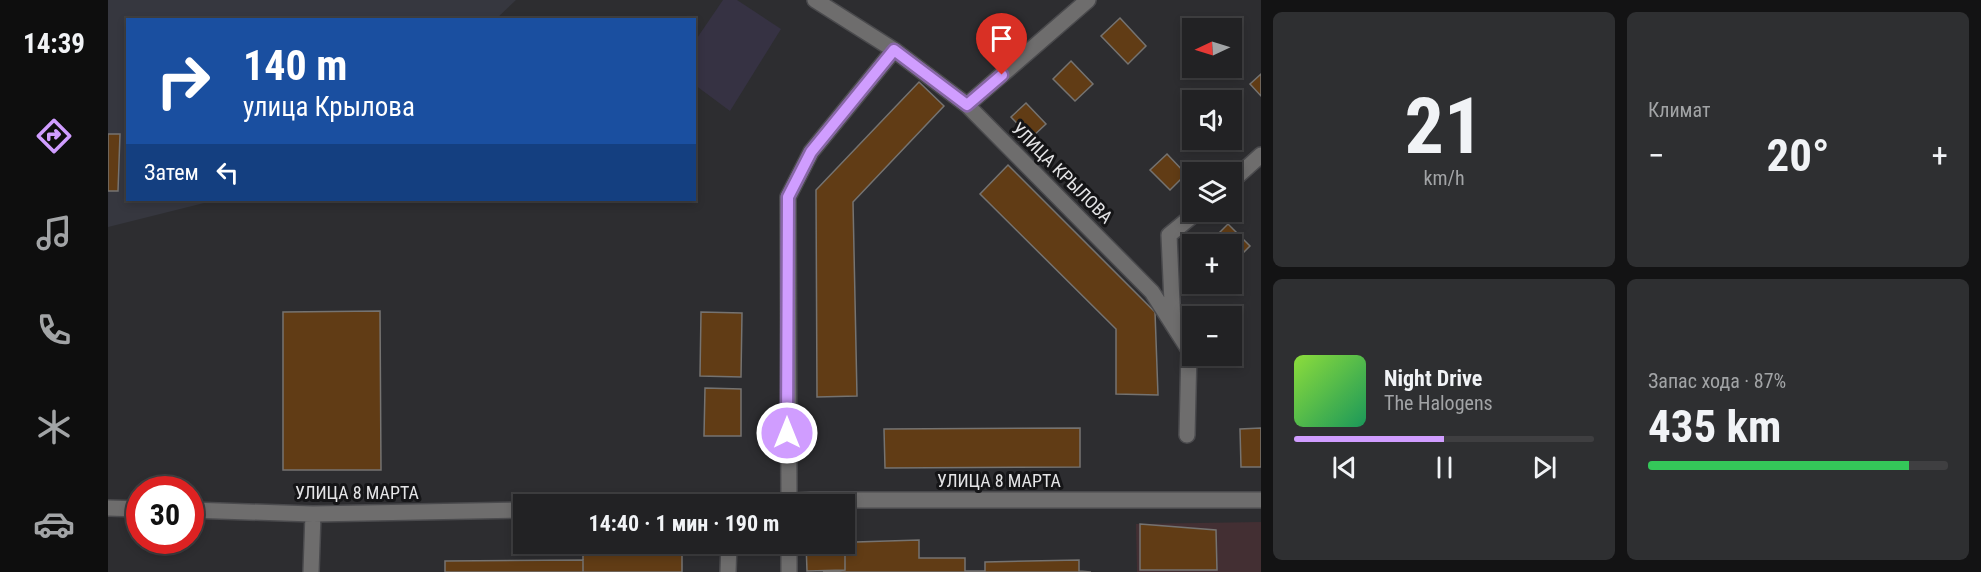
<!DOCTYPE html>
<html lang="ru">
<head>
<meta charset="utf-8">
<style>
	body { margin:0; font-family:"Roboto Condensed",sans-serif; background:#2e2f31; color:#f1f3f6; height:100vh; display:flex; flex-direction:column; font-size:22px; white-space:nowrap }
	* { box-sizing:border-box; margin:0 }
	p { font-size:20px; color:#a2a4a6 }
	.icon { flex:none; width:33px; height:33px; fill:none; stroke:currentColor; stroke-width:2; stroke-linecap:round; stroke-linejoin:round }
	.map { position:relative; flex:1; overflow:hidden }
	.drawer { display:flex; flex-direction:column; gap:12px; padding:12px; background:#131314; width:720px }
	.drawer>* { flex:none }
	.hud { position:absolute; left:18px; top:18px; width:570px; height:183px; border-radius:0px; box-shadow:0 3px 9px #0003,0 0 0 2px #3f3f41; background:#1a4fa0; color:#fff; overflow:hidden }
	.needle { width:39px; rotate:266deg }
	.tools { position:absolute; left:1074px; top:18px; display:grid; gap:12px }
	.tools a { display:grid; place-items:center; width:60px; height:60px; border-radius:0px; background:#222224; box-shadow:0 3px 9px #0003,0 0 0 2px #3f3f41; font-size:30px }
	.speed { position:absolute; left:18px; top:476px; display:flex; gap:12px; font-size:30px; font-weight:700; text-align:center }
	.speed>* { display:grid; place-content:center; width:78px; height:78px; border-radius:50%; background:#222224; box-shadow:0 3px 9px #0003,0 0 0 2px #3f3f41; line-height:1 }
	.speed .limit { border:9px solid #d22; background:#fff; color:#111 }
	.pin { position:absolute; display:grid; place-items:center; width:51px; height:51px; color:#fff; margin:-62px -26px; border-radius:50% 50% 50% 0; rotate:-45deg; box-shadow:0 0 6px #0007 }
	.pin .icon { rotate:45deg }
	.me { position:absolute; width:66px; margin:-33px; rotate:0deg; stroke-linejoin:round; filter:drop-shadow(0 0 4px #0008) }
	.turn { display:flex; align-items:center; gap:21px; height:126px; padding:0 18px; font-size:27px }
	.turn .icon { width:78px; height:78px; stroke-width:2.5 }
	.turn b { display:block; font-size:42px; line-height:51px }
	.then { display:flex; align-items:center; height:57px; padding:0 18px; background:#0003; gap:12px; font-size:22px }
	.big { font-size:45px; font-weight:700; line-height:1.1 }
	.drawer .card { flex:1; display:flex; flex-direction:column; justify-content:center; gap:9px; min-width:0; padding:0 21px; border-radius:9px; background:#2e2f31 }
	.drawer .dial { align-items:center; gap:0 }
	.dial b { font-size:78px; line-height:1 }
	.song { display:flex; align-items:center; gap:18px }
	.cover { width:72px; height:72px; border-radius:9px; background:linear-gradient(135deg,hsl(90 70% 55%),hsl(150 70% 35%)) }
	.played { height:6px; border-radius:3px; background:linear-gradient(90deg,#d09dff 50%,#3f3f41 50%) }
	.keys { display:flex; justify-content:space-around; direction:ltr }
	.heat { display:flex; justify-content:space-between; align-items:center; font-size:33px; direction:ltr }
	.charge { height:9px; border-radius:4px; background:linear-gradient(90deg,#34c759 87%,#3f3f41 0) }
	.drawer .tiles { flex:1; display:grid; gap:12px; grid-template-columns:repeat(2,1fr) }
	.trip { position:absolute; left:405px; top:494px; width:342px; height:60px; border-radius:0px; background:#222224; box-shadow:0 3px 9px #0003,0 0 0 2px #3f3f41; font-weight:700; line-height:60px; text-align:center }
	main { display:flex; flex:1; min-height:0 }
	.tabs { display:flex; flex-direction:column; width:108px; justify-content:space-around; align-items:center; background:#0e0e0e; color:#a2a4a6 }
	.tabs .icon { width:42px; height:42px }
	.tabs .on { color:#d09dff }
	.tabs b { font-size:27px; color:#f1f3f6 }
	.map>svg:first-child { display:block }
	.commercial { fill:#363243 }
	.built { fill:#36373f }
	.education { fill:#432f33 }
	.building { fill:#613c15; stroke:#757371; stroke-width:1.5 }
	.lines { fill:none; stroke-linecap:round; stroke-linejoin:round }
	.minor-casing { stroke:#4a4a4d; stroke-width:18 }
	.minor { stroke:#6e6d6d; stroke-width:15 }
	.route-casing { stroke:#8766a6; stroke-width:15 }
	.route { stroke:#d09dff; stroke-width:10 }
	.labels { text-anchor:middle; stroke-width:6; stroke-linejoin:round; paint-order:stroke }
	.street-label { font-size:18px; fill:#e4e4e6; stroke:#151517 }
</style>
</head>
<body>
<main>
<nav class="tabs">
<b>14:39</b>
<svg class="icon on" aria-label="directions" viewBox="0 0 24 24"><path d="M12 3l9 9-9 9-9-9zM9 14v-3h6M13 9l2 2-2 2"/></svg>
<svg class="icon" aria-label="music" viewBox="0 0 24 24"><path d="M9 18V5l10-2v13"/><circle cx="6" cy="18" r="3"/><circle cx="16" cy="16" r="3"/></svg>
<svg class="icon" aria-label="phone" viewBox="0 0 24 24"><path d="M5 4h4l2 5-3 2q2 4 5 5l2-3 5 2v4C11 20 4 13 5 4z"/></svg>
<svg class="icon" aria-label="climate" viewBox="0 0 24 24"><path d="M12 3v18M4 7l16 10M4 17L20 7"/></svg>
<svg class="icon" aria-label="car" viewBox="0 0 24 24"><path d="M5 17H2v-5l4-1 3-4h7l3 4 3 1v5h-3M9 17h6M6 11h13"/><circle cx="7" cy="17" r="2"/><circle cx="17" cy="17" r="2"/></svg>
</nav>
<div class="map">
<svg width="1153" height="572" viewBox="0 0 1153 572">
	<rect width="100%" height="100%" fill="#2d2d30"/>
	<!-- commercial -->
	<path class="commercial" d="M 615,0 L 629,0 L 673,29 L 622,111 L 587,85 L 587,41 Z"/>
	<!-- built -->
	<path class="built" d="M 0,0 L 408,0 L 388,19 L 20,20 L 20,200 L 108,200 L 0,227 Z"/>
	<!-- education -->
	<path class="education" d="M 1153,522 L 1153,572 L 1029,572 L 1028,524 Z"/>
	<!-- building -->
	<path class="building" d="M 1012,18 L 1038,46 L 1020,64 L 993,36 Z
		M 963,61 L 985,84 L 967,101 L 945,79 Z
		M 1153,74 L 1153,96 L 1142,84 Z
		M 811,82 L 836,106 L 745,202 L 749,396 L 709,397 L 708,190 Z
		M 918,103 L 938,124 L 923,138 L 903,117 Z
		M 0,134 L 12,134 L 10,191 L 0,191 Z
		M 1059,154 L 1078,174 L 1062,190 L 1042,170 Z
		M 900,165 L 1047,312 L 1050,395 L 1008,394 L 1008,329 L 872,194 Z
		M 1120,224 L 1142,246 L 1126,262 L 1124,259 L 1124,244 L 1110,244 L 1105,239 Z
		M 272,311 L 273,470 L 175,470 L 175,312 Z
		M 593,312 L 634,313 L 633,377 L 592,376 Z
		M 597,388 L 633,389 L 633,436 L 596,436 Z
		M 972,428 L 972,467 L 777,468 L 776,429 Z
		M 1153,428 L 1153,467 L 1133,467 L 1132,429 Z
		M 1032,524 L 1108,530 L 1109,570 L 1032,570 Z
		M 737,533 L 737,570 L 699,571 L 698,543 L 736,543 Z
		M 811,540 L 811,558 L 857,558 L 857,571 L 877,571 L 877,562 L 971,560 L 971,571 L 983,572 L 715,572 L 737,570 L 737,550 L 748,550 L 748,542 Z
		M 538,543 L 574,543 L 574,572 L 475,572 L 475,547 L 538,546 Z
		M 475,560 L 475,572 L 337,572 L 337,561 Z"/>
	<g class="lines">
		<!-- minor casing -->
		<g class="minor-casing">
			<path id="minor" d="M 707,0 L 786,50 L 859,105 L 1044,292 L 1081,350 L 1079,435
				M 859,105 L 980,0
				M 1124,181 L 1153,155
				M 1065,325 L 1061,235 L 1089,212
				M 629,504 L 703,500 L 1153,500
				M 681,504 L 680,197 L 703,152 L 786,50
				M 0,508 L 32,509
				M 82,510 L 205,514 L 416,510
				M 203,572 L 205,514
				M 620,572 L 621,543
				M 681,572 L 681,543"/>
		</g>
		<!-- minor -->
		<use href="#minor" class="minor"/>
	</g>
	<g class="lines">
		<!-- route casing -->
		<g class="route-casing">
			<path id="route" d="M 679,433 L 680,197 L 703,152 L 786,50 L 859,105 L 894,75"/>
		</g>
		<!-- route -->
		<use href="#route" class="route"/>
	</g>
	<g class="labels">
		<!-- street labels -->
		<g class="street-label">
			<text transform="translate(954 173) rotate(45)" y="6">УЛИЦА КРЫЛОВА</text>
			<text x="891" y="487">УЛИЦА 8 МАРТА</text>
			<text x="249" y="499">УЛИЦА 8 МАРТА</text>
		</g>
	</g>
</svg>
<div class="tools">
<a><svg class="needle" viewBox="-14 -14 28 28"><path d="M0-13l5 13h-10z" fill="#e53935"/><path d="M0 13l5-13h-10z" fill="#a2a4a6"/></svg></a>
<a><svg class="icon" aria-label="sound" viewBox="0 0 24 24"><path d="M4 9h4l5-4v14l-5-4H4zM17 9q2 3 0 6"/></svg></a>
<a><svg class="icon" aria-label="layers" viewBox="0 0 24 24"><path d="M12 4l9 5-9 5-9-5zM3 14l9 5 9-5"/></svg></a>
<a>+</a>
<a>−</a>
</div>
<div class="speed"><div class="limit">30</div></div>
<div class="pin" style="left:894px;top:75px;background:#d93025"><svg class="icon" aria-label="arrive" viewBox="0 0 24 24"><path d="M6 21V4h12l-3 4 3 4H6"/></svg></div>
<svg class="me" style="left:679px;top:433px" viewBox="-20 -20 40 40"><circle r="17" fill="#d09dff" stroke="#fff" stroke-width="3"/><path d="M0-11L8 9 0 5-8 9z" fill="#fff"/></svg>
<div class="trip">14:40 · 1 мин · 190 m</div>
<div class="hud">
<div class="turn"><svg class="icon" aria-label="right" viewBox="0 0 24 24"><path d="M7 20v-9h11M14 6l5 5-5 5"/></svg><div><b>140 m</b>улица Крылова</div></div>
<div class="then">Затем<svg class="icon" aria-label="left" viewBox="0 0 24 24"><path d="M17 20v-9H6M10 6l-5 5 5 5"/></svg></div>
</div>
</div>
<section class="drawer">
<div class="tiles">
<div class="card dial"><b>21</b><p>km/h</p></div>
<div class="card"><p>Климат</p>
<div class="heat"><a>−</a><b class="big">20°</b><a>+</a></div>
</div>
<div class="card">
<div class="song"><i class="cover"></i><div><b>Night Drive</b><p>The Halogens</p></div></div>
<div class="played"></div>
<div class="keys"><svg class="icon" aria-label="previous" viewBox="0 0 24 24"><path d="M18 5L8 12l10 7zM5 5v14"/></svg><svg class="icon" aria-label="pause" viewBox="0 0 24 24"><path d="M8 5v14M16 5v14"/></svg><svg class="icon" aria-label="next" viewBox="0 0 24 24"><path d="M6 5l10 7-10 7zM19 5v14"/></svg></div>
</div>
<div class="card"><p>Запас хода · 87%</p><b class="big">435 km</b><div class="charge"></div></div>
</div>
</section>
</main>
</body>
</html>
